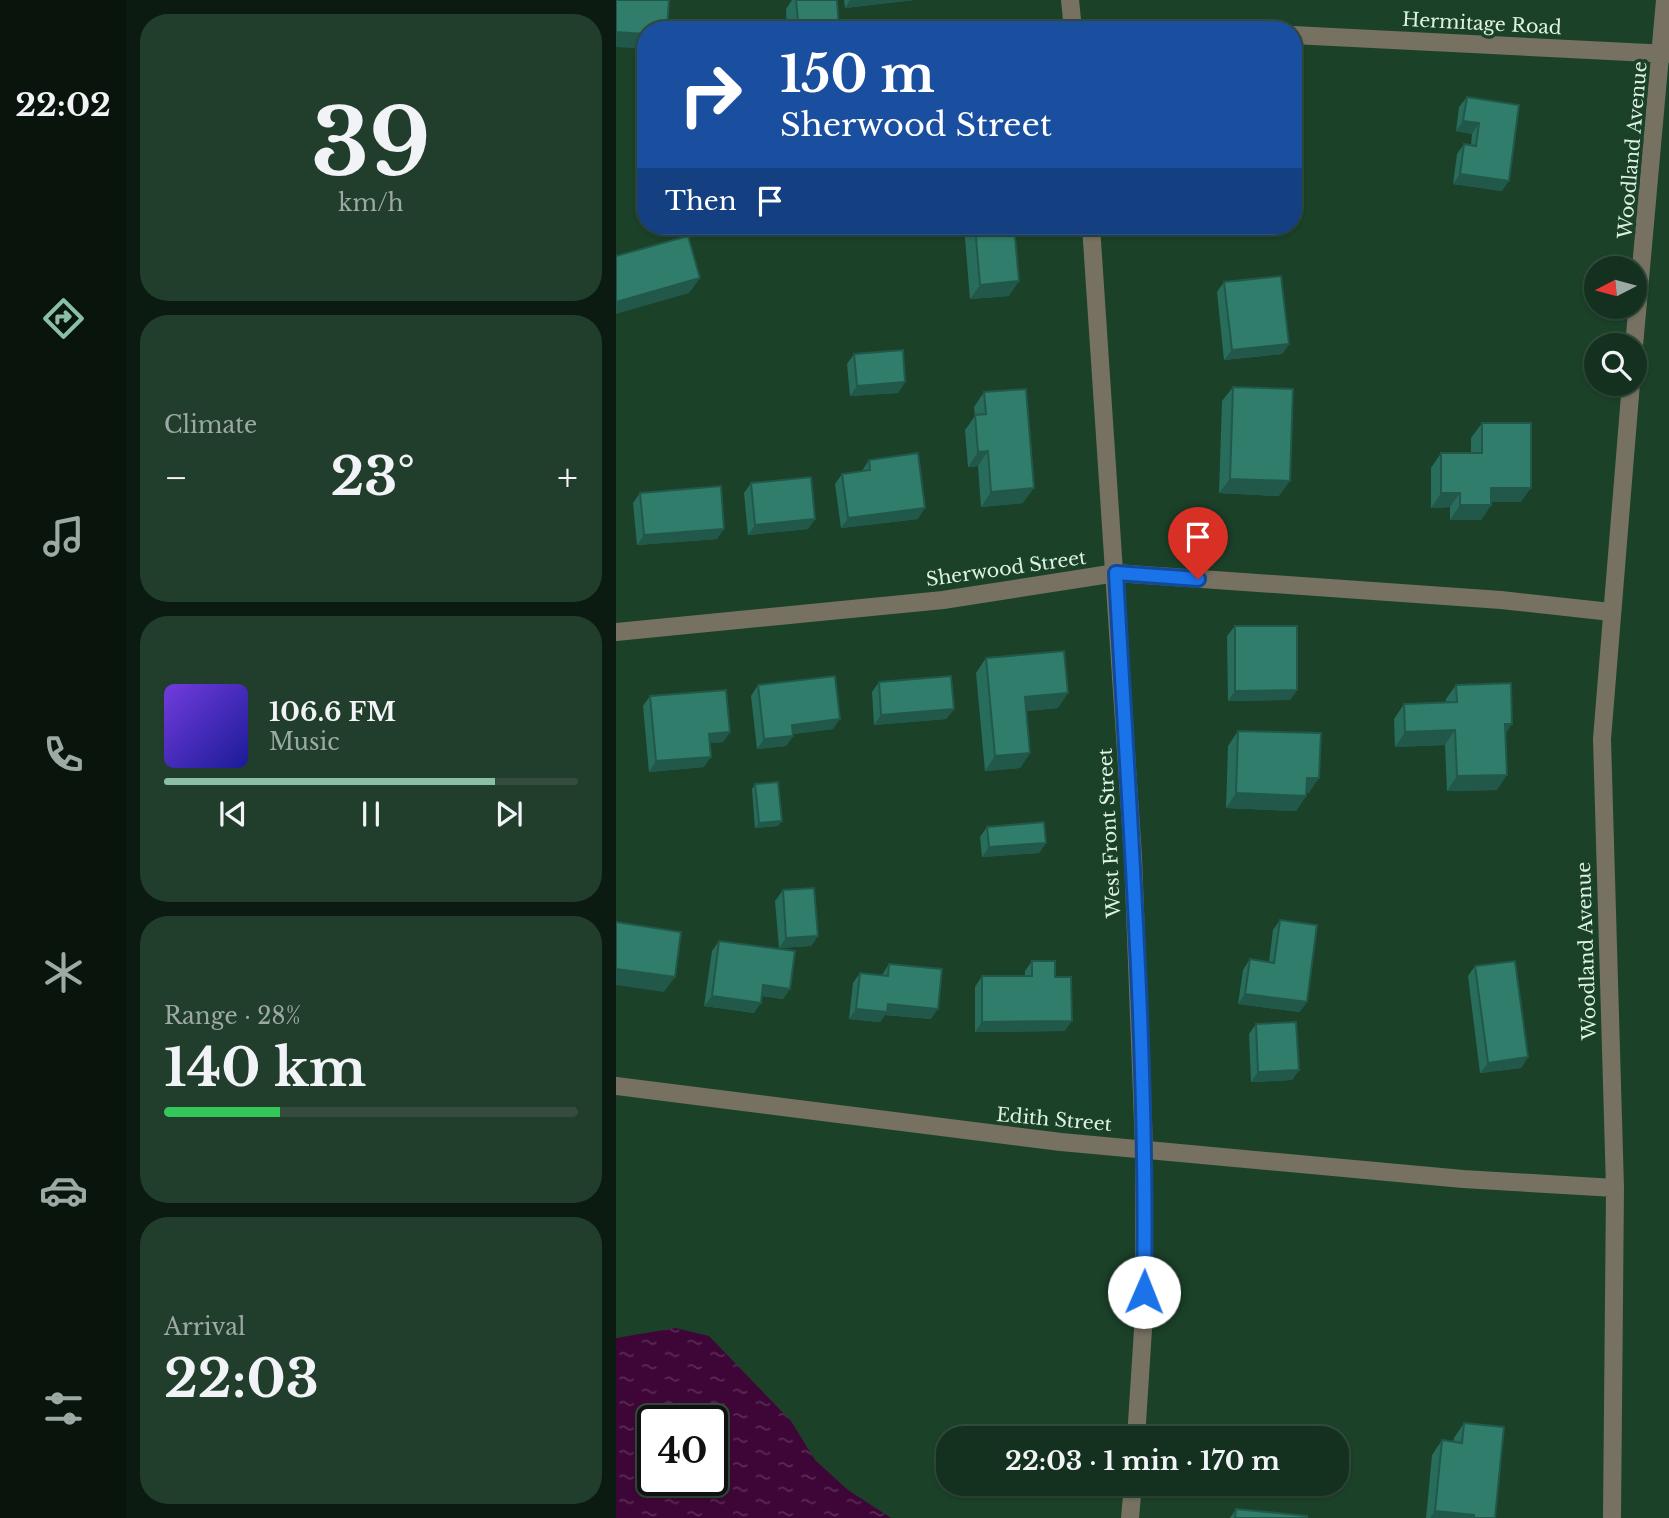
<!DOCTYPE html>
<html lang="en">
<head>
<meta charset="utf-8">
<style>
	body { margin:0; font-family:"Libre Baskerville",serif; background:#213d2c; color:#f1f3f6; height:100vh; display:flex; flex-direction:column; font-size:26px; white-space:nowrap }
	* { box-sizing:border-box; margin:0 }
	p { font-size:23px; color:#9da9a4 }
	.icon { flex:none; width:38px; height:38px; fill:none; stroke:currentColor; stroke-width:2; stroke-linecap:round; stroke-linejoin:round }
	.map { position:relative; flex:1; overflow:hidden }
	.details { display:flex; flex-direction:column; gap:14px; padding:14px; background:#0b1b11; width:490px }
	.details>* { flex:none }
	.guide { position:absolute; left:21px; top:21px; width:665px; height:214px; border-radius:28px; box-shadow:0 2px 5px #0004,0 0 0 2px #334c3d; background:#1a4fa0; color:#fff; overflow:hidden }
	.needle { width:46px; rotate:264deg }
	.buttons { position:absolute; left:968px; top:256px; display:grid; gap:14px }
	.buttons a { display:grid; place-items:center; width:63px; height:63px; border-radius:50%; background:#14311f; box-shadow:0 2px 5px #0004,0 0 0 2px #334c3d; font-size:35px }
	.speed { position:absolute; left:21px; top:1405px; display:flex; gap:14px; font-size:35px; font-weight:700; text-align:center }
	.speed>* { display:grid; place-content:center; width:91px; height:91px; border-radius:50%; background:#14311f; box-shadow:0 2px 5px #0004,0 0 0 2px #334c3d; line-height:1 }
	.speed .limit { border:4px solid #111; border-radius:10px; background:#fff; color:#111 }
	.pin { position:absolute; display:grid; place-items:center; width:60px; height:60px; color:#fff; margin:-72px -30px; border-radius:50% 50% 50% 0; rotate:-45deg; box-shadow:0 0 7px #0007 }
	.pin .icon { rotate:45deg }
	.me { position:absolute; width:77px; margin:-38px; rotate:1deg; stroke-linejoin:round; filter:drop-shadow(0 0 5px #0008) }
	.turn { display:flex; align-items:center; gap:24px; height:147px; padding:0 28px; font-size:32px }
	.turn .icon { width:91px; height:91px; stroke-width:2.5 }
	.turn b { display:block; font-size:49px; line-height:60px }
	.then { display:flex; align-items:center; height:66px; padding:0 28px; background:#0003; gap:14px; font-size:26px }
	.big { font-size:52px; font-weight:700; line-height:1.1 }
	.details .widget { flex:1; display:flex; flex-direction:column; justify-content:center; gap:10px; min-width:0; padding:0 24px; border-radius:28px; background:#213d2c }
	.details .dial { align-items:center; gap:0 }
	.dial b { font-size:91px; line-height:1 }
	.song { display:flex; align-items:center; gap:21px }
	.cover { width:84px; height:84px; border-radius:10px; background:linear-gradient(135deg,hsl(260 70% 55%),hsl(240 70% 35%)) }
	.played { height:7px; border-radius:4px; background:linear-gradient(90deg,#8abfa5 80%,#334c3d 80%) }
	.keys { display:flex; justify-content:space-around; direction:ltr }
	.heat { display:flex; justify-content:space-between; align-items:center; font-size:38px; direction:ltr }
	.charge { height:10px; border-radius:5px; background:linear-gradient(90deg,#34c759 28%,#334c3d 0) }
	.trip { position:absolute; left:320px; top:1426px; width:413px; height:70px; border-radius:28px; background:#14311f; box-shadow:0 2px 5px #0004,0 0 0 2px #334c3d; font-weight:700; line-height:70px; text-align:center }
	main { display:flex; flex:1; min-height:0 }
	.dock { display:flex; flex-direction:column; width:126px; justify-content:space-around; align-items:center; background:#08140c; color:#9da9a4 }
	.dock .icon { width:49px; height:49px }
	.dock .selected { color:#8abfa5 }
	.dock b { font-size:32px; color:#f1f3f6 }
	.map>svg:first-child { display:block }
	.water { fill:url(#water-ripples); fill-rule:evenodd }
	.lines { fill:none; stroke-linecap:round; stroke-linejoin:round }
	.minor { stroke:#767160; stroke-width:18 }
	.tertiary { stroke:#767160; stroke-width:18 }
	.wall { fill:#286c5b }
	.shaded-wall { fill:#21584a }
	.building { fill:#2f7d6a; stroke:#21584a; stroke-width:2 }
	.route-casing { stroke:#114b97; stroke-width:18 }
	.route { stroke:#1a73e8; stroke-width:12 }
	.labels { text-anchor:middle; stroke-width:7; stroke-linejoin:round; paint-order:stroke }
	.street-label { font-size:19px; fill:#ddf2e3; stroke:#1b4129 }
</style>
</head>
<body>
<main>
<nav class="dock">
<b>22:02</b>
<svg class="icon selected" aria-label="directions" viewBox="0 0 24 24"><path d="M12 3l9 9-9 9-9-9zM9 14v-3h6M13 9l2 2-2 2"/></svg>
<svg class="icon" aria-label="music" viewBox="0 0 24 24"><path d="M9 18V5l10-2v13"/><circle cx="6" cy="18" r="3"/><circle cx="16" cy="16" r="3"/></svg>
<svg class="icon" aria-label="phone" viewBox="0 0 24 24"><path d="M5 4h4l2 5-3 2q2 4 5 5l2-3 5 2v4C11 20 4 13 5 4z"/></svg>
<svg class="icon" aria-label="climate" viewBox="0 0 24 24"><path d="M12 3v18M4 7l16 10M4 17L20 7"/></svg>
<svg class="icon" aria-label="car" viewBox="0 0 24 24"><path d="M5 17H2v-5l4-1 3-4h7l3 4 3 1v5h-3M9 17h6M6 11h13"/><circle cx="7" cy="17" r="2"/><circle cx="17" cy="17" r="2"/></svg>
<svg class="icon" aria-label="filters" viewBox="0 0 24 24"><path d="M4 7h16M4 17h16"/><circle cx="9" cy="7" r="2"/><circle cx="15" cy="17" r="2"/></svg>
</nav>
<section class="details">
<div class="widget dial"><b>39</b><p>km/h</p></div>
<div class="widget"><p>Climate</p>
<div class="heat"><a>−</a><b class="big">23°</b><a>+</a></div>
</div>
<div class="widget">
<div class="song"><i class="cover"></i><div><b>106.6 FM</b><p>Music</p></div></div>
<div class="played"></div>
<div class="keys"><svg class="icon" aria-label="previous" viewBox="0 0 24 24"><path d="M18 5L8 12l10 7zM5 5v14"/></svg><svg class="icon" aria-label="pause" viewBox="0 0 24 24"><path d="M8 5v14M16 5v14"/></svg><svg class="icon" aria-label="next" viewBox="0 0 24 24"><path d="M6 5l10 7-10 7zM19 5v14"/></svg></div>
</div>
<div class="widget"><p>Range · 28%</p><b class="big">140 km</b><div class="charge"></div></div>
<div class="widget"><p>Arrival</p><b class="big">22:03</b></div>
</section>
<div class="map">
<svg width="1053" height="1518" viewBox="0 0 1053 1518">
	<defs>
		<pattern id="water-ripples" width="26" height="14" patternUnits="userSpaceOnUse" patternTransform="scale(1.75)"><rect width="26" height="14" fill="#3e0637"/><path d="M2 4q2-2 4 0t4 0M15 11q2-2 4 0t4 0" fill="none" stroke="#592b54"/></pattern>
	</defs>
	<rect width="100%" height="100%" fill="#1b4129"/>
	<!-- water -->
	<path class="water" d="M 60,1328 L 93,1336 L 175,1421 L 199,1460 L 232,1490 L 275,1518 L 0,1518 L 0,1338 ZM 37,1421 L 96,1421 L 96,1480 L 37,1480 Z"/>
	<g class="lines">
		<!-- minor -->
		<path class="minor" d="M 677,35 L 1053,54
			M 1018,346 L 1049,0
			M 0,632 L 327,600 L 500,573 L 885,600 L 995,612
			M 0,1086 L 445,1142 L 847,1179 L 999,1188
			M 996,1518 L 999,1188 L 986,739 L 1015,383"/>
		<!-- tertiary -->
		<path class="tertiary" d="M 454,0 L 457,30
			M 475,226 L 517,857 L 528,1148 L 528,1314 L 520,1438
			M 514,1518 L 517,1484"/>
	</g>
	<!-- wall -->
	<path class="wall" d="M 176,0 L 221,0 L 223,30 L 171,30 L 170,9 Z
		M 228,0 L 298,0 L 229,8 Z
		M 851,97 L 903,105 L 886,191 L 837,184 L 841,154 L 848,144 L 855,145 L 856,134 L 840,131 L 843,107 Z
		M 70,226 L 116,226 L 111,233 L 72,237 L 73,293 Z
		M 348,226 L 398,226 L 393,296 L 354,299 Z
		M 590,226 L 638,226 L 633,233 L 591,236 Z
		M 608,282 L 673,344 L 666,354 L 608,360 L 601,292 Z
		M 238,354 L 289,382 L 282,393 L 234,396 L 231,364 Z
		M 617,387 L 663,496 L 603,493 L 606,401 Z
		M 368,392 L 407,503 L 365,507 L 362,466 L 352,467 L 349,430 L 359,416 L 358,407 Z
		M 866,423 L 905,502 L 875,502 L 875,505 L 865,520 L 834,520 L 834,507 L 815,508 L 815,468 L 825,453 L 855,453 L 855,438 Z
		M 253,460 L 302,519 L 225,528 L 219,484 L 226,474 L 246,471 Z
		M 135,483 L 199,519 L 192,529 L 132,535 L 128,493 Z
		M 24,493 L 101,539 L 21,545 L 17,503 Z
		M 619,626 L 681,690 L 674,700 L 612,701 L 611,636 Z
		M 370,658 L 442,708 L 410,711 L 414,753 L 404,768 L 369,771 L 360,673 Z
		M 263,682 L 338,709 L 330,719 L 258,725 L 256,692 Z
		M 142,685 L 217,729 L 177,734 L 177,736 L 170,746 L 141,749 L 135,696 Z
		M 840,685 L 890,733 L 881,790 L 831,791 L 829,745 L 779,747 L 778,719 L 788,704 L 830,702 L 830,699 Z
		M 34,696 L 114,732 L 107,742 L 94,743 L 88,767 L 33,772 L 27,706 Z
		M 622,731 L 693,793 L 690,793 L 690,796 L 680,811 L 610,808 L 612,746 Z
		M 139,784 L 162,826 L 139,828 L 136,789 Z
		M 371,827 L 430,843 L 423,853 L 366,857 L 364,837 Z
		M 167,890 L 202,936 L 195,946 L 163,948 L 159,901 Z
		M 664,920 L 684,1012 L 622,1004 L 627,970 L 634,959 L 653,962 L 657,930 Z
		M 103,941 L 174,989 L 167,999 L 146,996 L 138,1013 L 88,1006 L 96,951 Z
		M 416,961 L 439,977 L 449,1031 L 359,1032 L 359,987 L 366,976 L 409,976 L 409,971 Z
		M 273,964 L 315,1019 L 269,1015 L 264,1022 L 233,1019 L 237,983 L 244,973 L 266,975 Z
		M 859,966 L 912,1057 L 905,1068 L 864,1073 L 852,976 Z
		M 640,1024 L 683,1070 L 676,1080 L 635,1082 L 633,1034 Z
		M 848,1423 L 879,1518 L 810,1518 L 816,1455 L 826,1440 L 838,1442 L 838,1438 Z
		M 620,1509 L 691,1518 L 614,1518 Z"/>
	<!-- shaded-wall -->
	<path class="shaded-wall" d="M 234,0 L 298,0 L 229,8 Z
		M 0,32 L 30,34 L 30,49 L 0,47 Z
		M 847,121 L 863,123 L 856,134 L 840,131 Z
		M 844,174 L 893,181 L 886,191 L 837,184 Z
		M 80,226 L 116,226 L 111,233 L 71,238 Z
		M 598,226 L 638,226 L 633,233 L 591,236 Z
		M 84,278 L 73,293 L 0,314 L 0,302 Z
		M 403,281 L 393,296 L 354,299 L 364,285 Z
		M 673,344 L 666,354 L 608,360 L 616,350 Z
		M 289,382 L 282,393 L 234,396 L 241,386 Z
		M 372,451 L 362,466 L 352,467 L 362,452 Z
		M 614,479 L 674,481 L 663,496 L 603,493 Z
		M 418,488 L 407,503 L 365,507 L 375,492 Z
		M 875,488 L 915,488 L 905,502 L 865,502 Z
		M 825,493 L 844,493 L 834,507 L 815,508 Z
		M 844,505 L 875,505 L 865,520 L 834,520 Z
		M 309,508 L 302,519 L 225,528 L 232,518 Z
		M 199,519 L 192,529 L 132,535 L 139,525 Z
		M 108,529 L 101,539 L 21,545 L 28,535 Z
		M 681,690 L 674,700 L 612,701 L 619,691 Z
		M 452,693 L 442,708 L 399,712 L 409,697 Z
		M 338,709 L 330,719 L 258,725 L 265,715 Z
		M 224,719 L 217,729 L 169,735 L 176,725 Z
		M 889,724 L 896,724 L 886,739 Z
		M 839,730 L 829,745 L 779,747 L 789,732 Z
		M 114,732 L 107,742 L 86,744 L 93,734 Z
		M 177,736 L 170,746 L 141,749 L 148,739 Z
		M 414,753 L 404,768 L 369,771 L 379,756 Z
		M 95,757 L 88,767 L 33,772 L 40,761 Z
		M 891,775 L 881,790 L 831,791 L 841,776 Z
		M 691,778 L 703,778 L 693,793 L 680,793 Z
		M 620,793 L 690,796 L 680,811 L 610,808 Z
		M 166,821 L 162,826 L 139,828 L 143,823 Z
		M 430,843 L 423,853 L 366,857 L 373,847 Z
		M 202,936 L 195,946 L 163,948 L 170,938 Z
		M 0,969 L 59,977 L 48,992 L 0,985 Z
		M 147,985 L 174,989 L 167,999 L 140,995 Z
		M 629,994 L 691,1002 L 684,1012 L 622,1004 Z
		M 96,996 L 145,1003 L 138,1013 L 88,1006 Z
		M 272,1004 L 322,1009 L 315,1019 L 269,1015 L 264,1022 L 233,1019 L 240,1009 Z
		M 456,1021 L 449,1031 L 359,1032 L 366,1022 Z
		M 912,1057 L 905,1068 L 864,1073 L 872,1063 Z
		M 683,1070 L 676,1080 L 635,1082 L 642,1072 Z
		M 819,1511 L 858,1515 L 856,1518 L 814,1518 Z"/>
	<!-- building -->
	<path class="building" d="M 0,0 L 53,0 L 51,30 L 30,30 L 30,34 L 0,32 Z
		M 180,0 L 221,0 L 223,30 L 183,30 Z
		M 851,97 L 903,105 L 893,181 L 844,174 L 848,144 L 860,146 L 863,123 L 847,121 Z
		M 677,190 L 681,190 L 681,200 L 677,200 Z
		M 359,226 L 398,226 L 403,281 L 364,285 Z
		M 72,236 L 84,278 L 0,302 L 0,256 Z
		M 665,276 L 673,344 L 616,350 L 608,282 Z
		M 287,350 L 289,382 L 241,386 L 238,354 Z
		M 617,387 L 677,389 L 674,481 L 614,479 Z
		M 410,389 L 418,488 L 375,492 L 372,451 L 362,452 L 359,415 L 370,414 L 368,392 Z
		M 866,423 L 915,423 L 915,488 L 875,488 L 875,505 L 844,505 L 844,493 L 825,493 L 825,453 L 866,453 Z
		M 302,453 L 309,508 L 232,518 L 226,474 L 254,470 L 253,460 Z
		M 195,477 L 199,519 L 139,525 L 135,483 Z
		M 105,486 L 108,529 L 28,535 L 24,493 Z
		M 619,626 L 681,626 L 681,690 L 619,691 Z
		M 448,651 L 452,693 L 409,697 L 414,753 L 379,756 L 370,658 Z
		M 219,676 L 224,719 L 176,725 L 177,736 L 148,739 L 142,685 Z
		M 335,676 L 338,709 L 265,715 L 263,682 Z
		M 895,683 L 896,724 L 889,724 L 891,775 L 841,776 L 839,730 L 789,732 L 788,704 L 841,702 L 840,685 Z
		M 110,690 L 114,732 L 93,734 L 95,757 L 40,761 L 34,696 Z
		M 622,731 L 705,733 L 703,778 L 691,778 L 690,796 L 620,793 Z
		M 162,782 L 166,821 L 143,823 L 139,784 Z
		M 428,822 L 430,843 L 373,847 L 371,827 Z
		M 198,888 L 202,936 L 170,938 L 167,890 Z
		M 664,920 L 701,925 L 691,1002 L 629,994 L 634,959 L 658,963 Z
		M 0,922 L 65,932 L 59,977 L 0,969 Z
		M 103,941 L 179,951 L 174,989 L 147,985 L 145,1003 L 96,996 Z
		M 416,961 L 439,961 L 439,977 L 455,977 L 456,1021 L 366,1022 L 366,976 L 416,976 Z
		M 899,961 L 912,1057 L 872,1063 L 859,966 Z
		M 273,964 L 326,969 L 322,1009 L 272,1004 L 271,1012 L 240,1009 L 244,973 L 272,976 Z
		M 680,1022 L 683,1070 L 642,1072 L 640,1024 Z
		M 848,1423 L 888,1427 L 879,1518 L 858,1518 L 858,1515 L 819,1511 L 826,1440 L 846,1443 Z
		M 620,1509 L 691,1516 L 691,1518 L 619,1518 Z"/>
	<g class="lines">
		<!-- route casing -->
		<g class="route-casing">
			<path id="route" d="M 528,1292 C 532,1052 513,812 500,573 L 582,579"/>
		</g>
		<!-- route -->
		<use href="#route" class="route"/>
	</g>
	<g class="labels">
		<!-- street labels -->
		<g class="street-label">
			<text transform="translate(866 23) rotate(3)" y="7">Hermitage Road</text>
			<text transform="translate(1016 150) rotate(-85)" y="7">Woodland Avenue</text>
			<text transform="translate(390 568) rotate(-8)" y="7">Sherwood Street</text>
			<text transform="translate(493 833) rotate(-93)" y="7">West Front Street</text>
			<text transform="translate(970 951) rotate(-92)" y="7">Woodland Avenue</text>
			<text transform="translate(438 1119) rotate(5)" y="7">Edith Street</text>
		</g>
	</g>
</svg>
<div class="buttons">
<a><svg class="needle" viewBox="-14 -14 28 28"><path d="M0-13l5 13h-10z" fill="#e53935"/><path d="M0 13l5-13h-10z" fill="#9da9a4"/></svg></a>
<a><svg class="icon" aria-label="search" viewBox="0 0 24 24"><circle cx="10" cy="10" r="6"/><path d="M15 15l6 6"/></svg></a>
</div>
<div class="speed"><div class="limit">40</div></div>
<div class="pin" style="left:582px;top:579px;background:#d93025"><svg class="icon" aria-label="arrive" viewBox="0 0 24 24"><path d="M6 21V4h12l-3 4 3 4H6"/></svg></div>
<svg class="me" style="left:528px;top:1292px" viewBox="-20 -20 40 40"><circle r="19" fill="#fff"/><path d="M0-13L10 11 0 6-10 11z" fill="#1a73e8"/></svg>
<div class="trip">22:03 · 1 min · 170 m</div>
<div class="guide">
<div class="turn"><svg class="icon" aria-label="right" viewBox="0 0 24 24"><path d="M7 20v-9h11M14 6l5 5-5 5"/></svg><div><b>150 m</b>Sherwood Street</div></div>
<div class="then">Then<svg class="icon" aria-label="arrive" viewBox="0 0 24 24"><path d="M6 21V4h12l-3 4 3 4H6"/></svg></div>
</div>
</div>
</main>
</body>
</html>
